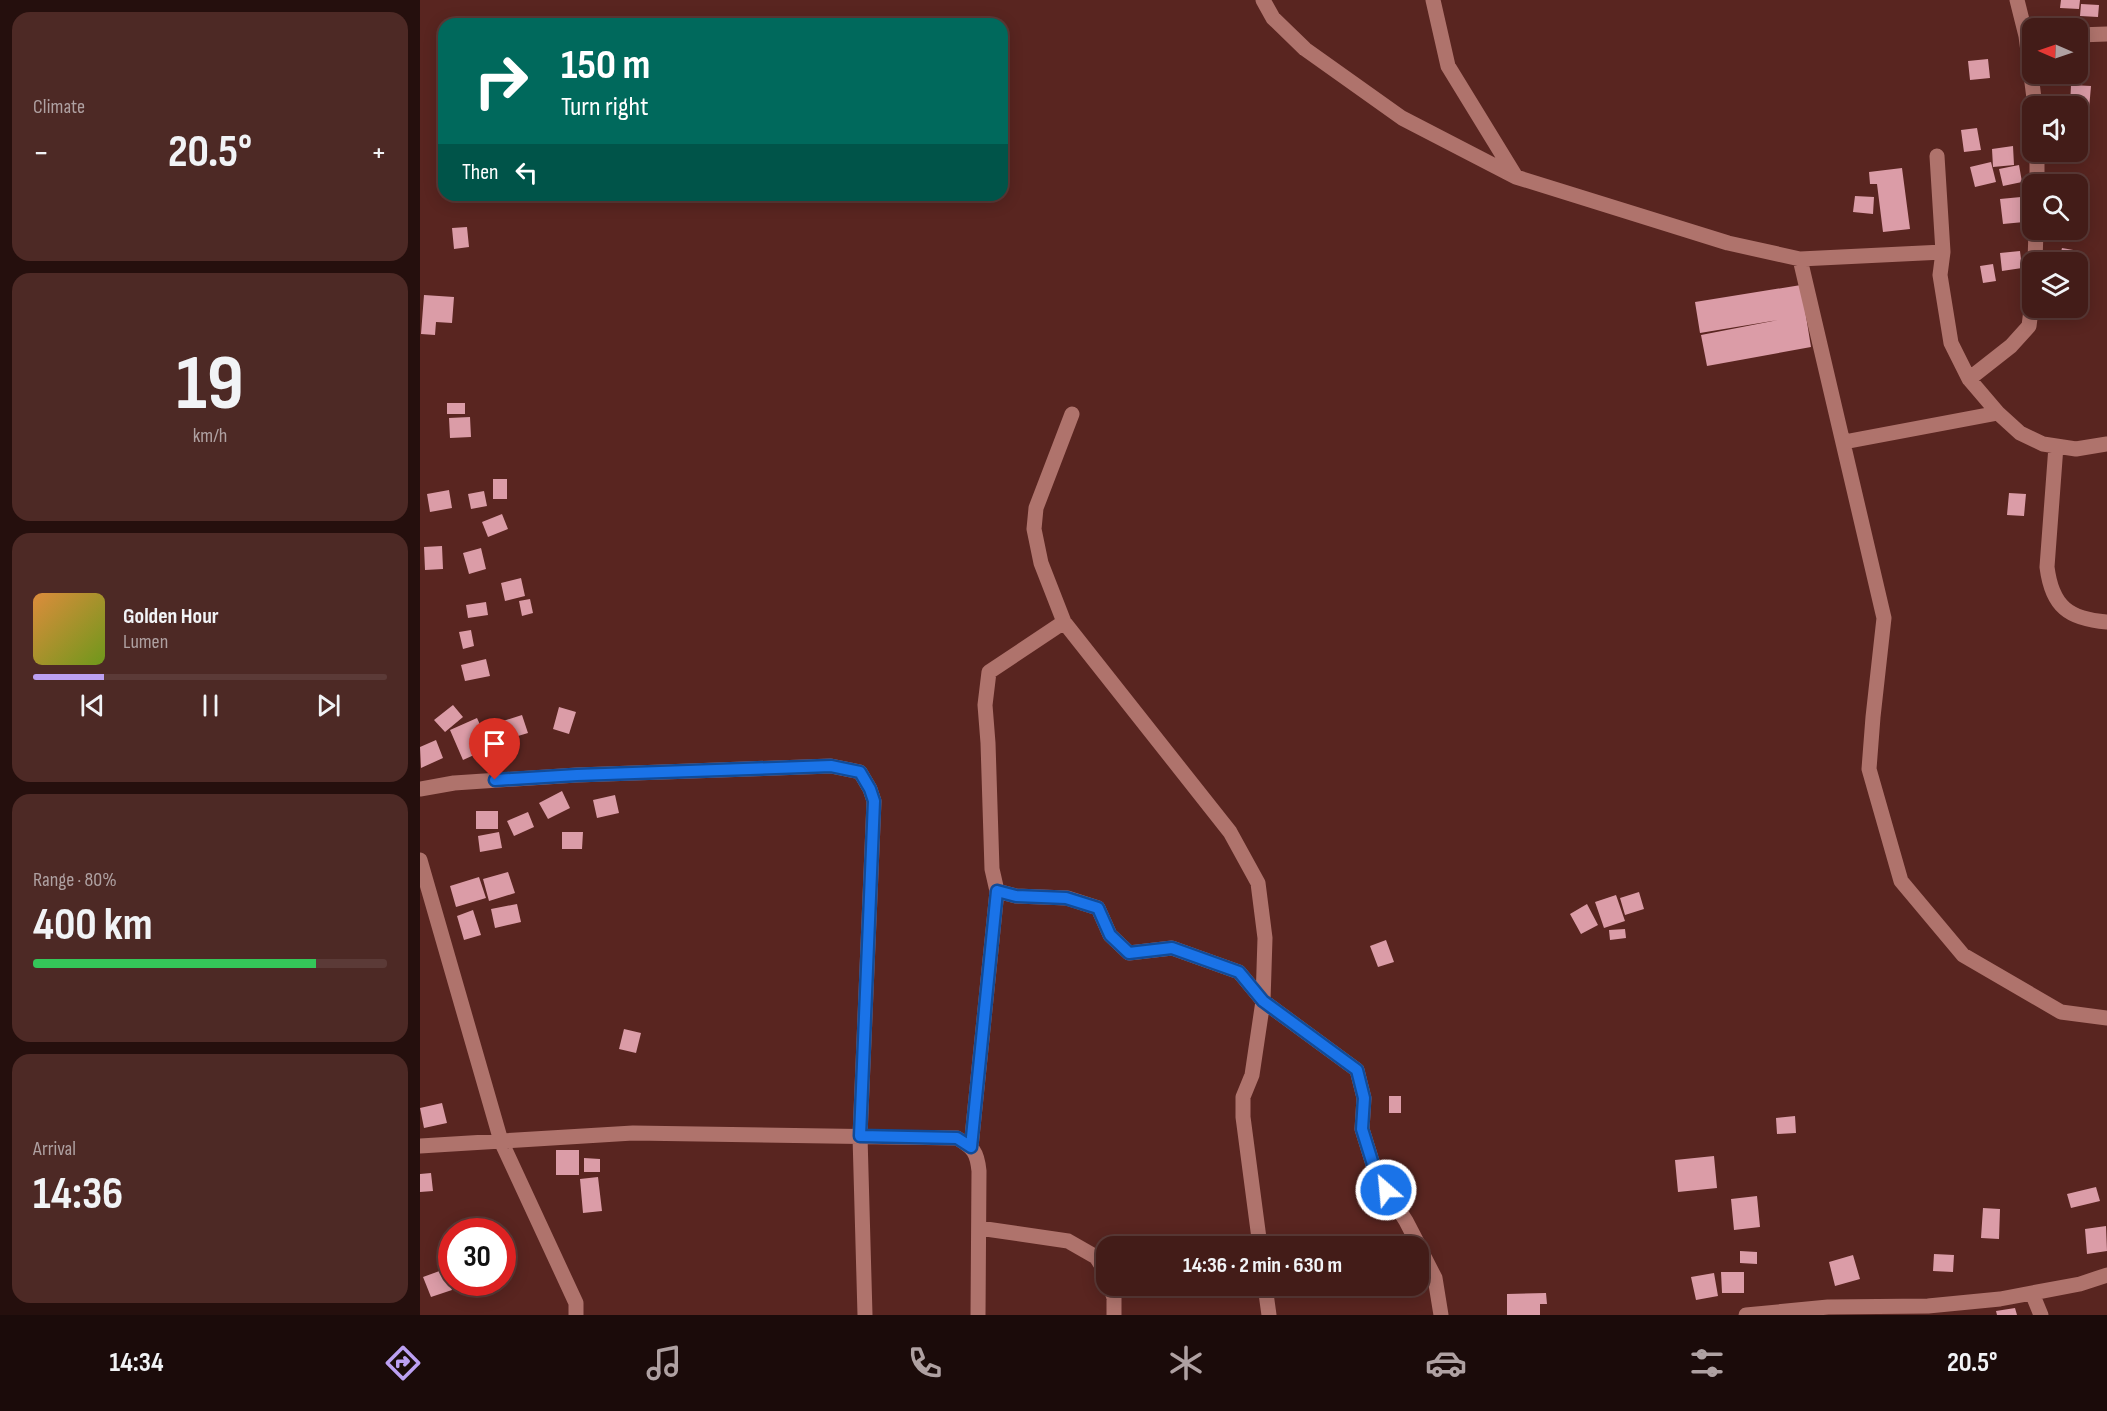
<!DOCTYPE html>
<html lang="en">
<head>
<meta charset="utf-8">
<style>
	body { margin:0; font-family:"Sofia Sans Condensed",sans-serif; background:#4d2925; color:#f1f3f6; height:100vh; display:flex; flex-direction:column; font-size:22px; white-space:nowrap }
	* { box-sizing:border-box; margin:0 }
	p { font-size:20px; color:#afa1a2 }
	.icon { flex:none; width:33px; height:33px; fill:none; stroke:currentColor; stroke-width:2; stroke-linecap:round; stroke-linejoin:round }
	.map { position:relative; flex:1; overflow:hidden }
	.drawer { display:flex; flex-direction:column; gap:12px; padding:12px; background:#250f0d; width:420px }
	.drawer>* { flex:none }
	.guide { position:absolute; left:18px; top:18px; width:570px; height:183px; border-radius:18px; box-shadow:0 3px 15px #0003,0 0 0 2px #5b3a37; background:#00695c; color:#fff; overflow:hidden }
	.needle { width:39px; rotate:272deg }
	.fabs { position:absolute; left:1602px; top:18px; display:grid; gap:12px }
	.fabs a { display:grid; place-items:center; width:66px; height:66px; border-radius:12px; background:#431c18; box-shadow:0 3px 15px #0003,0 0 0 2px #5b3a37; font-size:30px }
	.speed { position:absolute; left:18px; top:1218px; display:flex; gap:12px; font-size:30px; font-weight:700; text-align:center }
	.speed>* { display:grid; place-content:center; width:78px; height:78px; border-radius:50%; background:#431c18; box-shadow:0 3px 15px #0003,0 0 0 2px #5b3a37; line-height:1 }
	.speed .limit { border:9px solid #d22; background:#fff; color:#111 }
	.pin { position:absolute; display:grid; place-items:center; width:51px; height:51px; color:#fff; margin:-62px -26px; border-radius:50% 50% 50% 0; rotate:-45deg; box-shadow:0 0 6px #0007 }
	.pin .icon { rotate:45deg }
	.me { position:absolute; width:66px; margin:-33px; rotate:333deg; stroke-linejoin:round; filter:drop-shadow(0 0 4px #0008) }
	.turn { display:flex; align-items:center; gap:21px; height:126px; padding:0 24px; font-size:27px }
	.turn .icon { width:78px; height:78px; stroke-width:2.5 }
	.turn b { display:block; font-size:42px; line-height:51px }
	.then { display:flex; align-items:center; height:57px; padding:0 24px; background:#0003; gap:12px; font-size:22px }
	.big { font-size:45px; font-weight:700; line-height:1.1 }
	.drawer .widget { flex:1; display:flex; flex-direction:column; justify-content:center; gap:9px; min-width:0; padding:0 21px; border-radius:18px; background:#4d2925 }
	.drawer .dial { align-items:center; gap:0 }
	.dial b { font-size:78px; line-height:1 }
	.song { display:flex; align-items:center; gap:18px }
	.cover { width:72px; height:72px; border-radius:9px; background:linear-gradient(135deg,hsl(30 70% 55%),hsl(80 70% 35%)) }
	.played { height:6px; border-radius:3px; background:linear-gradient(90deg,#bca0f2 20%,#5b3a37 20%) }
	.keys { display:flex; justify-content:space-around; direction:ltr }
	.heat { display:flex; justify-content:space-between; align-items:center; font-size:33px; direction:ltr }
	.charge { height:9px; border-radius:4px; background:linear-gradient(90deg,#34c759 80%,#5b3a37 0) }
	.trip { position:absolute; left:676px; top:1236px; width:333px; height:60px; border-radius:18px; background:#431c18; box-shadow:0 3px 15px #0003,0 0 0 2px #5b3a37; font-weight:700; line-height:60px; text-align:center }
	.tabs { display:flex; height:96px; justify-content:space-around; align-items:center; background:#1b0b0a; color:#afa1a2 }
	.tabs .icon { width:42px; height:42px }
	.tabs .on { color:#bca0f2 }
	.tabs b { font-size:27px; color:#f1f3f6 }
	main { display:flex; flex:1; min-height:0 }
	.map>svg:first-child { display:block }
	.building { fill:#db9ca7 }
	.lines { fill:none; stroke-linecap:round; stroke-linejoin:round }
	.minor { stroke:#af736c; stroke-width:15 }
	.route-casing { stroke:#114b97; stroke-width:15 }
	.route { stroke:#1a73e8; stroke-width:10 }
</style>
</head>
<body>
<main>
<section class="drawer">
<div class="widget"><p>Climate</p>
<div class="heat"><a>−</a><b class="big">20.5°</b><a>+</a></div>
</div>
<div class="widget dial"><b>19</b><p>km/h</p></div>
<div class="widget">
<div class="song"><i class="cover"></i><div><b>Golden Hour</b><p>Lumen</p></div></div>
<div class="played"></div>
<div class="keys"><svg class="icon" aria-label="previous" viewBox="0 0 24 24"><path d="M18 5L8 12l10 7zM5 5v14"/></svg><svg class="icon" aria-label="pause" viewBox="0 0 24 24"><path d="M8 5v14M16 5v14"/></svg><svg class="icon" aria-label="next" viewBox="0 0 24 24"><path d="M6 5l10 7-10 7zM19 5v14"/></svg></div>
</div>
<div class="widget"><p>Range · 80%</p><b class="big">400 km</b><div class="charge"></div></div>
<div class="widget"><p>Arrival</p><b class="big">14:36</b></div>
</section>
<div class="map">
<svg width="1687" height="1315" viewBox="0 0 1687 1315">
	<rect width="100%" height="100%" fill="#592520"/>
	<!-- building -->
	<path class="building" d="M 1641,0 L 1660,0 L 1659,9 L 1640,8 Z
		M 1661,4 L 1679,5 L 1678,17 L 1660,16 Z
		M 1568,59 L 1570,78 L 1550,80 L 1548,61 Z
		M 1658,60 L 1666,62 L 1662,85 L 1638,80 L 1639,74 L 1658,74 Z
		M 1651,85 L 1671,86 L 1669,109 L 1650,106 Z
		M 1557,128 L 1561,150 L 1544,152 L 1541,130 Z
		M 1593,146 L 1594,165 L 1573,167 L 1572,149 Z
		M 1571,162 L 1576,182 L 1555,187 L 1550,167 Z
		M 1599,165 L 1602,182 L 1583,186 L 1579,169 Z
		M 1482,168 L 1490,229 L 1463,232 L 1457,184 L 1450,184 L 1449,172 Z
		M 1435,196 L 1454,197 L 1453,214 L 1433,212 Z
		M 1601,197 L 1604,222 L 1583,224 L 1580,199 Z
		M 47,227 L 49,247 L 34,249 L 32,228 Z
		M 1642,248 L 1659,251 L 1657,260 L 1640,256 Z
		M 1600,251 L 1602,268 L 1582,271 L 1580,253 Z
		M 1573,264 L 1576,281 L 1563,283 L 1560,266 Z
		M 1381,285 L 1391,347 L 1287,366 L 1281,335 L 1358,320 L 1280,333 L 1275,302 Z
		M 4,295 L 34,297 L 32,323 L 16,322 L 15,335 L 1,334 Z
		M 27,403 L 45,403 L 45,414 L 27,414 Z
		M 50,417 L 51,437 L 30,438 L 29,418 Z
		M 73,479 L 87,479 L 87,499 L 73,499 Z
		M 29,490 L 32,508 L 10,512 L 7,494 Z
		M 64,491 L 67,506 L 51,509 L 48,494 Z
		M 1589,493 L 1606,494 L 1604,516 L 1587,515 Z
		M 82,514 L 88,529 L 68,537 L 62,522 Z
		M 22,546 L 23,569 L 5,570 L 4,547 Z
		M 61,548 L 66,569 L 49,574 L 43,553 Z
		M 101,578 L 105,596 L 85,601 L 81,583 Z
		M 110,599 L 113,613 L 102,616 L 99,601 Z
		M 66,602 L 68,615 L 48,618 L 46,605 Z
		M 51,630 L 54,646 L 43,649 L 39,632 Z
		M 66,659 L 70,676 L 45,681 L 41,665 Z
		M 33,705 L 43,717 L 25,732 L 14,720 Z
		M 139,707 L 156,712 L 149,734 L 133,729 Z
		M 102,715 L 108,733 L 85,740 L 80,722 Z
		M 57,718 L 67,740 L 51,747 L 54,755 L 43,760 L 30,730 Z
		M 16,740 L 23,758 L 1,768 L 0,747 Z
		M 142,791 L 150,808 L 128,819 L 119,803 Z
		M 195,795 L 199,813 L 177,818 L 173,800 Z
		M 56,811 L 78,811 L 78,829 L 56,829 Z
		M 108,812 L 114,827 L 94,836 L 87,821 Z
		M 79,832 L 82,848 L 60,852 L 58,836 Z
		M 142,832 L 163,832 L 162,849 L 142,849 Z
		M 88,872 L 95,893 L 69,901 L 63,879 Z
		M 59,877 L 66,898 L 36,907 L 30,886 Z
		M 1219,892 L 1224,909 L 1205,915 L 1200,898 Z
		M 1196,895 L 1205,921 L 1184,928 L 1175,902 Z
		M 97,904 L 101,922 L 75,928 L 71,909 Z
		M 1167,904 L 1178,925 L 1161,934 L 1150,914 Z
		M 53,910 L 61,935 L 44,940 L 37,916 Z
		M 1205,929 L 1206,938 L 1190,940 L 1189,930 Z
		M 966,940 L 974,962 L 958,967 L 950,946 Z
		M 204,1029 L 221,1033 L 216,1053 L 199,1049 Z
		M 969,1096 L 981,1096 L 981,1113 L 969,1113 Z
		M 22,1103 L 27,1123 L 4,1128 L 0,1108 Z
		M 1375,1116 L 1376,1133 L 1357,1134 L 1356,1118 Z
		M 136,1150 L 159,1150 L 159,1175 L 136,1175 Z
		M 1294,1156 L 1297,1188 L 1258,1192 L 1255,1160 Z
		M 164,1158 L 180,1159 L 180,1172 L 164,1172 Z
		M 11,1173 L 13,1191 L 0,1192 L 0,1174 Z
		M 178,1177 L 182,1211 L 163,1213 L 160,1179 Z
		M 1676,1187 L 1680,1201 L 1651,1208 L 1647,1194 Z
		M 1337,1196 L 1340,1227 L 1314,1230 L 1311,1199 Z
		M 1563,1208 L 1580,1209 L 1579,1239 L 1561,1238 Z
		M 1686,1226 L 1687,1251 L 1667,1254 L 1665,1229 Z
		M 1320,1251 L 1337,1252 L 1337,1264 L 1320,1263 Z
		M 1514,1254 L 1534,1255 L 1533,1272 L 1513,1271 Z
		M 1433,1255 L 1440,1279 L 1415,1286 L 1409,1262 Z
		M 25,1269 L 32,1290 L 11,1297 L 3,1277 Z
		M 1301,1272 L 1324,1272 L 1324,1293 L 1302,1293 Z
		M 1294,1273 L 1298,1296 L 1276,1300 L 1271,1277 Z
		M 1126,1293 L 1127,1304 L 1120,1304 L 1120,1315 L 1087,1315 L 1087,1294 Z
		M 1595,1308 L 1597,1315 L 1577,1315 L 1576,1311 Z"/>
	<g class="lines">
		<!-- minor -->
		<path class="minor" d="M 843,0 L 853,18 L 885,49 L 982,118 L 1096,177 L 1308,243 L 1380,259 L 1523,252
			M 1013,0 L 1028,66 L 1096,177
			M 1597,0 L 1606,36 L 1615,106
			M 1658,35 L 1687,34
			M 1517,156 L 1523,252 L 1520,275 L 1531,343 L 1549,379 L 1578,413 L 1600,433 L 1623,444 L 1656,449 L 1687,444
			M 1617,184 L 1617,152
			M 1380,259 L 1464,618 L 1453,717 L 1449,769 L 1481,881 L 1543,955 L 1641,1012 L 1687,1018
			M 1615,262 L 1616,230
			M 1549,379 L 1591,346 L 1609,326 L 1612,302
			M 652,414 L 616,508 L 614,529 L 621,563 L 644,622 L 810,832 L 838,883 L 845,938 L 843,1001 L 937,1070 L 944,1098 L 942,1129 L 956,1174 L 986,1221 L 999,1246
			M 1424,442 L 1578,413
			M 1636,446 L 1627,567 C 1632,607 1649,619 1687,622
			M 0,789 L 34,783 L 157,775 L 411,766 L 440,772 L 450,789 L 454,801 L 440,1136 L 445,1315
			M 0,860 L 81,1141 L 156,1303 L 156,1315
			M 577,891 L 596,896 L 647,898 L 678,908 L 690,935 L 709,953 L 752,948 L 819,972 L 843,1001 L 832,1075 L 823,1097 L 823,1117 L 840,1246
			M 0,1146 L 213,1133 L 537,1138 C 553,1148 557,1151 559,1171 L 558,1315
			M 551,1147 L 577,891 L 572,869 L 568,743 L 565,705 L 569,672 L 644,622
			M 559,1228 L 648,1241 L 676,1257 L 687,1274
			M 999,1247 L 1015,1278 L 1021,1315
			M 690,1286 L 694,1298 L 694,1315
			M 845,1286 L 849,1315
			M 1612,1293 L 1621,1315
			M 1326,1315 L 1408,1307 L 1508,1306 L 1580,1299 L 1660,1284 L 1687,1275"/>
	</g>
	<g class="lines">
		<!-- route casing -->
		<g class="route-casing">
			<path id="route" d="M 75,780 L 157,775 L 411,766 L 440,772 L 450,789 L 454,801 L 440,1136 L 537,1138 L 551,1147 L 577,891 L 596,896 L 646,898 L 678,908 L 690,935 L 709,953 L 752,948 L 819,972 L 843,1001 L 937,1070 L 944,1098 L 942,1129 L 956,1174 L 966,1190"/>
		</g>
		<!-- route -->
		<use href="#route" class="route"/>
	</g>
</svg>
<div class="fabs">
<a><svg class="needle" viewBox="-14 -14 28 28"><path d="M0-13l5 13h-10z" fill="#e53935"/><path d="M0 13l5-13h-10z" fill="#afa1a2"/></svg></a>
<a><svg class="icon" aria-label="sound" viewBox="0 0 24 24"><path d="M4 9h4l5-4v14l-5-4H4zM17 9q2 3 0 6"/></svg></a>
<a><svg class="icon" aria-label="search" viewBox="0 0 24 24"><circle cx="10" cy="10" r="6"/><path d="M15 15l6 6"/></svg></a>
<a><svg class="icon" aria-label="layers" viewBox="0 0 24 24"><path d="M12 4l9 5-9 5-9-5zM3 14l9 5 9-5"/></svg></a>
</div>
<div class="speed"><div class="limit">30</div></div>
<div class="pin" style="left:75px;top:780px;background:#d93025"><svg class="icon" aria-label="arrive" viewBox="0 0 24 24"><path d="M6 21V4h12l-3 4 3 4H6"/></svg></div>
<svg class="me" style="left:966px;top:1190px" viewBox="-20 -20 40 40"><circle r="17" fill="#1a73e8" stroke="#fff" stroke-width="3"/><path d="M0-11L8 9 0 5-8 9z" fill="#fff"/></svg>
<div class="trip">14:36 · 2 min · 630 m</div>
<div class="guide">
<div class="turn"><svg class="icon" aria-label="right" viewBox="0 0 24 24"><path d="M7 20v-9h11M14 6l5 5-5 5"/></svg><div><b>150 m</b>Turn right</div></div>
<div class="then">Then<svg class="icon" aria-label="left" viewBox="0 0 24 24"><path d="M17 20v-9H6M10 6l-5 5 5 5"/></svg></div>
</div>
</div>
</main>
<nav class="tabs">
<b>14:34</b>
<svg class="icon on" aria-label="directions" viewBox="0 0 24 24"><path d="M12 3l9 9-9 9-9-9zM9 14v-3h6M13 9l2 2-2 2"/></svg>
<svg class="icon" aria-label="music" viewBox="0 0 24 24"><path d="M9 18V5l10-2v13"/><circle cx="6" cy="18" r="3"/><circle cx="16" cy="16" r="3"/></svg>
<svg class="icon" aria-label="phone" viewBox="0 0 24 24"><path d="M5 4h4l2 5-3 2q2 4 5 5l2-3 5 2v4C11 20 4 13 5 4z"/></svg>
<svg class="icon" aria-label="climate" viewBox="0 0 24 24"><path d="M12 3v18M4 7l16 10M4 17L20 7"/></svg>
<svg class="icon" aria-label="car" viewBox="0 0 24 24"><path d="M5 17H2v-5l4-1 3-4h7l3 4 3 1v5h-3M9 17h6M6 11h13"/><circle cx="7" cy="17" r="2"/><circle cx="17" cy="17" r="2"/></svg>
<svg class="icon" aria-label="filters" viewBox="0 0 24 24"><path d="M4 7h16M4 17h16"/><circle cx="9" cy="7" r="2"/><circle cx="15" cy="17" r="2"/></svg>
<b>20.5°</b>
</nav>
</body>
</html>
